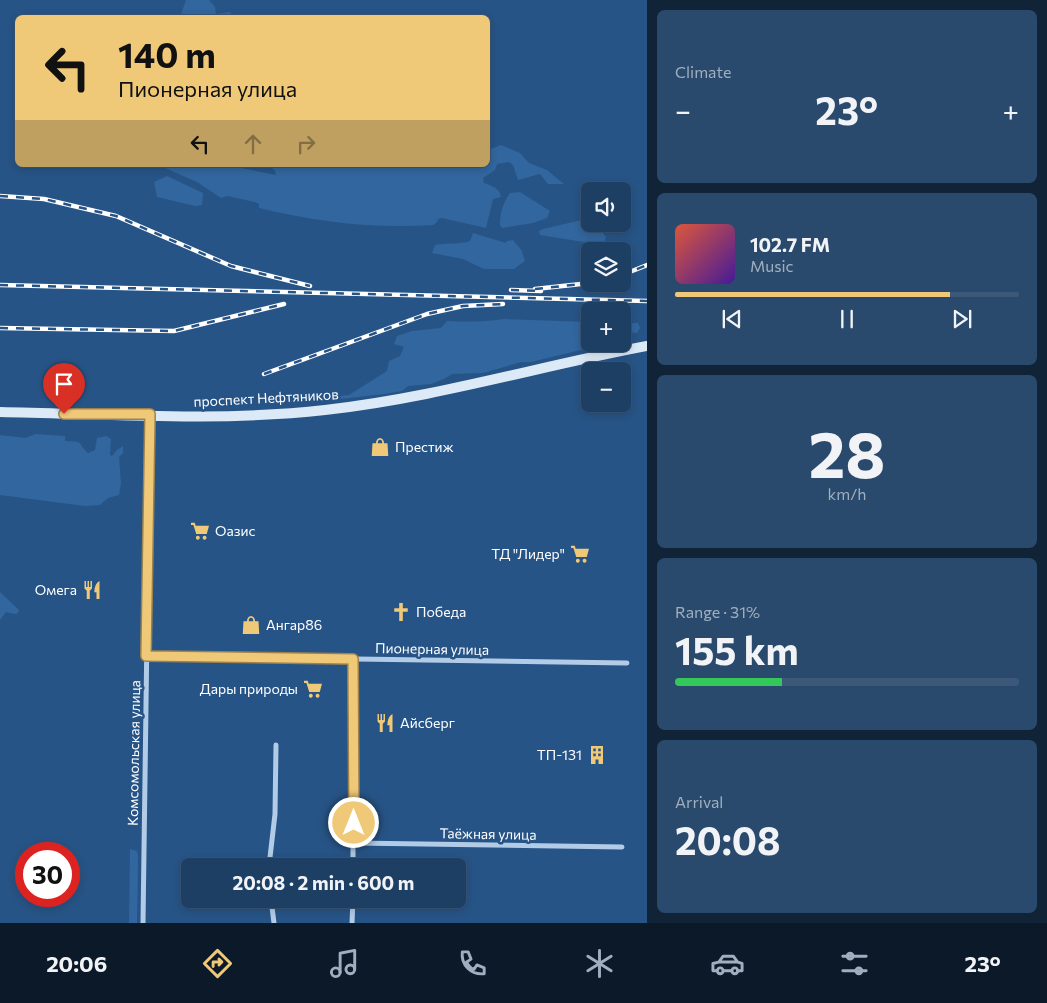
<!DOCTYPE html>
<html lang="en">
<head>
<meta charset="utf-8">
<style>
	body { margin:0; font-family:Commissioner,sans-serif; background:#2a4a6d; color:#f1f3f6; height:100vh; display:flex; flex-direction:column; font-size:19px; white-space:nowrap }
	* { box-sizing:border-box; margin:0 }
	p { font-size:16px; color:#a0afbf }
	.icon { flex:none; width:28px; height:28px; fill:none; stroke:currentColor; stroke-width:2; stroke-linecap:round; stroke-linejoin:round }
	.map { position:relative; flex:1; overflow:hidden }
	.details { display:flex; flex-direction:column; gap:10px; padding:10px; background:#102337; width:400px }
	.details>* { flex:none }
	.guide { position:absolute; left:15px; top:15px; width:475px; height:152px; border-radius:8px; box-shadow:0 2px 8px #0003,0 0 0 1px #3b5878; background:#f0c978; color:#111; overflow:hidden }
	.controls { position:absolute; left:581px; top:182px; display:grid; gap:10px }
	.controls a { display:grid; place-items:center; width:50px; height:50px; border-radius:8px; background:#1d3f64; box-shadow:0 2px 8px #0003,0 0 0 1px #3b5878; font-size:25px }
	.speed { position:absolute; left:15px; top:842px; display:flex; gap:10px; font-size:25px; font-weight:700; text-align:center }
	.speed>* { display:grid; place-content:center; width:65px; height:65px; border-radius:50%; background:#1d3f64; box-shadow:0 2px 8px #0003,0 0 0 1px #3b5878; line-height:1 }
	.speed .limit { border:8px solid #d22; background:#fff; color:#111 }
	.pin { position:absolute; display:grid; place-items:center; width:42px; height:42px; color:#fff; margin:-51px -21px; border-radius:50% 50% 50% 0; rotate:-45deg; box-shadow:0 0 5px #0007 }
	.pin .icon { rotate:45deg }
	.me { position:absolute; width:55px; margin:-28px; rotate:0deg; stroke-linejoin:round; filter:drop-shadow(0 0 4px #0008) }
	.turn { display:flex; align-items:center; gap:18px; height:105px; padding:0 20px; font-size:22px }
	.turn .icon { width:65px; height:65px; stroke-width:2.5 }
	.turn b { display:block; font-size:35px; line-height:42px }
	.lanes { display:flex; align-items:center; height:48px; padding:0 20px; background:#0003; justify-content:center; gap:25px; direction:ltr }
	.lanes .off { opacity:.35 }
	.big { font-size:38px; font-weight:700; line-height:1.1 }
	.details .tile { flex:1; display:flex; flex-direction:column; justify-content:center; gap:8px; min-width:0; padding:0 18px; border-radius:8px; background:#2a4a6d }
	.details .dial { align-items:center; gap:0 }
	.dial b { font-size:65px; line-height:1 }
	.song { display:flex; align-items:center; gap:15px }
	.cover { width:60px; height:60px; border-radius:8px; background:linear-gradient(135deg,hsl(10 70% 55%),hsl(260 70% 35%)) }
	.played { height:5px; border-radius:2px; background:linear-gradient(90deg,#f0c978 80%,#3b5878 80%) }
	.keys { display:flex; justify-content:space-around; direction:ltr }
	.heat { display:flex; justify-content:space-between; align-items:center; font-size:28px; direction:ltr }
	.charge { height:8px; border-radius:4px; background:linear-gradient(90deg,#34c759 31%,#3b5878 0) }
	.trip { position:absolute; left:181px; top:858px; width:285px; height:50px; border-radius:8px; background:#1d3f64; box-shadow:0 2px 8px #0003,0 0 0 1px #3b5878; font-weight:700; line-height:50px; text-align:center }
	.tabs { display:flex; height:80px; justify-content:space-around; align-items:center; background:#0c1928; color:#a0afbf }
	.tabs .icon { width:35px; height:35px }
	.tabs .selected { color:#f0c978 }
	.tabs b { font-size:22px; color:#f1f3f6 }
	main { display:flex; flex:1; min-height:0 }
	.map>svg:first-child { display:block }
	.green { fill:#32669e }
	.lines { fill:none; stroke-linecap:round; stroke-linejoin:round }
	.street { stroke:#b2cce8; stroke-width:5 }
	.secondary { stroke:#dce9f7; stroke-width:10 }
	.rail-casing { stroke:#fff; stroke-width:4.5 }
	.rail { stroke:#275486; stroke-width:2.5; stroke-dasharray:8; stroke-linecap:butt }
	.route-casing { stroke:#9c834e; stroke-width:12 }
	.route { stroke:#f0c978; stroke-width:9 }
	.labels { text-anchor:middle; stroke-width:5; stroke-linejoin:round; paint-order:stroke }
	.street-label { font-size:14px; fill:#fff; stroke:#275486 }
	.poi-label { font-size:14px; fill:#fff; stroke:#275486; text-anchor:start }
</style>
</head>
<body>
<main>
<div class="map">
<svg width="647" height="923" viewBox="0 0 647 923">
	<rect width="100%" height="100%" fill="#275486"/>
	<!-- green -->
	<path class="green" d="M 186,0 L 209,0 L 215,7 L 216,14 L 230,12 L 234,17 L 180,17 Z
		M 501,145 L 520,153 L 529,163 L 547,170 L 564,184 L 548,184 L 540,174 L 518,180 L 513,165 L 509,162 L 497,164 L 495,170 L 483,178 L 484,183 C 492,186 500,188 501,197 L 493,199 L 486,228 L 442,218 L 438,219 L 437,222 L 433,225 C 375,229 316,222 259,208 L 259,204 L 255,202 L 227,196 L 221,198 L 197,182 L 158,165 L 226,165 L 276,175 L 275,171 L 269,165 L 488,165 L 488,150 Z
		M 167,176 L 203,193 L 202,205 L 195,206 L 157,197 L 154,182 Z
		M 520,192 L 550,211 L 547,218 L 533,223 L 502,228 L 500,225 C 500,213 503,203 510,193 Z
		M 590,218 L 590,224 L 596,224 L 606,237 L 604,243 L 590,243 L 540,235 L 539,231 L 543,229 Z
		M 473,233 L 506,243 L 507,241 L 513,240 L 522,251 L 525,261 L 514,269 L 484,269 L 463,259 L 432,253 L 435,245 C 442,243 467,244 470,241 C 471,239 472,236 473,233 Z
		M 504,319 L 590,322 L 590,344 L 597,344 L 589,348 L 531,362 L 521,362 L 483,373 L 452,374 L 444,379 L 431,384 L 408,386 L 402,391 L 384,394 L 340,399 L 340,396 L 349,395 L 387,371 L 389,361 L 400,356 L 404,347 L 394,344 L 397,336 L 412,331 L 441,328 L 447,321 C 467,322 484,322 504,319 Z
		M 623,323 L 638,323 L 640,328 L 637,333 L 623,332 Z
		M 36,434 L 65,436 L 65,441 C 86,442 76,442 88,453 L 95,450 L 97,438 L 106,436 L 111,439 L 110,455 L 112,456 L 117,450 L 123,446 L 123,453 L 119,457 L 121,483 L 119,495 L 108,498 L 100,505 L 85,506 L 0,495 L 0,435 L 25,438 Z
		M 0,592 L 19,610 L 18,613 L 15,614 L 6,612 L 0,620 Z
		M 130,849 L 137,851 L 138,855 L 137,923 L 129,923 Z"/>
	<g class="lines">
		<!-- street -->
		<path class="street" d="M 146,656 L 627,663
			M 354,843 L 622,847
			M 269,866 L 275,814 L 276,745
			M 353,866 L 353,659
			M 271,899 L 274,923
			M 143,923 L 150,416
			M 352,923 L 353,899"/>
		<!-- secondary -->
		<path class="secondary" d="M 0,412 C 108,414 218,422 325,410 C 434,398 540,366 647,346"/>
		<!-- rail casing -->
		<g class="rail-casing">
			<path id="rail" d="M 0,196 L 44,199 L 116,216 L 231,266 L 310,286
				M 622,275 L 647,265
				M 0,285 L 647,301
				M 535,289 L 590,283
				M 511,290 L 541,291
				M 0,328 L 174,331 L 284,304
				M 264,374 L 427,314 L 463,306 L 503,304"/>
		</g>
		<!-- rail -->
		<use href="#rail" class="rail"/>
	</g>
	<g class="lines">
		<!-- route casing -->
		<g class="route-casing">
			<path id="route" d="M 64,414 L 150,414 L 146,656 L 353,659 L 354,823"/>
		</g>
		<!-- route -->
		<use href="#route" class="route"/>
	</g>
	<!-- icons -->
	<defs>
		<g id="shop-bare" transform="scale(1.5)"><path d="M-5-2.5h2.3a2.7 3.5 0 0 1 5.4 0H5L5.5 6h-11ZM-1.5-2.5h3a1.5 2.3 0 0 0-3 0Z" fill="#f0c978" stroke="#275486" stroke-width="2.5" paint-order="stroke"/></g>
		<g id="supermarket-bare" transform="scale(1.5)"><path d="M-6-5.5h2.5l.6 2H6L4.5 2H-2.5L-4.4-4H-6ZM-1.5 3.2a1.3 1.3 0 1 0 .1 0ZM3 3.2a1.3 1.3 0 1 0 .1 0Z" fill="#f0c978" stroke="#275486" stroke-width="2.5" paint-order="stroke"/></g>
		<g id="restaurant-bare" transform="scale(1.5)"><path d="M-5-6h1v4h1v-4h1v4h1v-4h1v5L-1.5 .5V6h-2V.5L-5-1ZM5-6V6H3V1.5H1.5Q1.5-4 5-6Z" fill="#f0c978" stroke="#275486" stroke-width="2.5" paint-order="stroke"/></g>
		<g id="church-bare" transform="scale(1.5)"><path d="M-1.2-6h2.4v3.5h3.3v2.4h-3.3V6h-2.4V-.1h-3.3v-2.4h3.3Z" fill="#f0c978" stroke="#275486" stroke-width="2.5" paint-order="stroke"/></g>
		<g id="building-bare" transform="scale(1.5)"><path d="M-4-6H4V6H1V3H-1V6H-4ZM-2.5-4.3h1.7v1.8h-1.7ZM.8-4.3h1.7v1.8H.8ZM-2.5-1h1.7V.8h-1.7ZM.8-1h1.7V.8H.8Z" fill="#f0c978" stroke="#275486" stroke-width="2.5" paint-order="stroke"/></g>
	</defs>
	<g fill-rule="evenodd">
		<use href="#shop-bare" x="380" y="447"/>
		<use href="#supermarket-bare" x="200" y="531"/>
		<use href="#supermarket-bare" x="580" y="554"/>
		<use href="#restaurant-bare" x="92" y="590"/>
		<use href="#church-bare" x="401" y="612"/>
		<use href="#shop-bare" x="251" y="625"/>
		<use href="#supermarket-bare" x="313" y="689"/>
		<use href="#restaurant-bare" x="385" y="723"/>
		<use href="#building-bare" x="597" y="755"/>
	</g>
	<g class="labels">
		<!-- street labels -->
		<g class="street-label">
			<text transform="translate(266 398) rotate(-3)" y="5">проспект Нефтяников</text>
			<text transform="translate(432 649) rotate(1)" y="5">Пионерная улица</text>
			<text transform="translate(134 753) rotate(-89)" y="5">Комсомольская улица</text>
			<text transform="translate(488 834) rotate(1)" y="5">Таёжная улица</text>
		</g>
		<!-- poi labels -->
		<g class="poi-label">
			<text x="395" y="452">Престиж</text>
			<text x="215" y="536">Оазис</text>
			<text x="565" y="559" text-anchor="end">ТД "Лидер"</text>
			<text x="77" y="595" text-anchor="end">Омега</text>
			<text x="416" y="617">Победа</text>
			<text x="266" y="630">Ангар86</text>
			<text x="298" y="694" text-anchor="end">Дары природы</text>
			<text x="400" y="728">Айсберг</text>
			<text x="582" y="760" text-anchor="end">ТП-131</text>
		</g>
	</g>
</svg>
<div class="controls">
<a><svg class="icon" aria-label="sound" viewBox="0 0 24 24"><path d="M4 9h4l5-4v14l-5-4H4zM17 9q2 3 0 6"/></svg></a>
<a><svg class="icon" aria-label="layers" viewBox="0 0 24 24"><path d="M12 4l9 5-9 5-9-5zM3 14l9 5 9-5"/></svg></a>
<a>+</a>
<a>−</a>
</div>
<div class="speed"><div class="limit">30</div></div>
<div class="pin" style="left:64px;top:414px;background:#d93025"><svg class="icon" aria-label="arrive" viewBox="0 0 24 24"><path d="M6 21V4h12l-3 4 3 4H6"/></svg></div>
<svg class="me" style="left:354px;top:823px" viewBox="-20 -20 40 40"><circle r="17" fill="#f0c978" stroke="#fff" stroke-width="3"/><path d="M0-11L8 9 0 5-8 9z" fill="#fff"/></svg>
<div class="trip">20:08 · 2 min · 600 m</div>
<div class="guide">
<div class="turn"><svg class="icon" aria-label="left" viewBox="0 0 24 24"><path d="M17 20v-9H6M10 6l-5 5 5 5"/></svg><div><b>140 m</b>Пионерная улица</div></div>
<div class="lanes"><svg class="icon" aria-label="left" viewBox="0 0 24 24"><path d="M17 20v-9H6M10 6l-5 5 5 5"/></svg><svg class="icon off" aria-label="ahead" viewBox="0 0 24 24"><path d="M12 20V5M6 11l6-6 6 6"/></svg><svg class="icon off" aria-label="right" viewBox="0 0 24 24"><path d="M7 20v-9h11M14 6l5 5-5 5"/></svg></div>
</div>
</div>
<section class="details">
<div class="tile"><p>Climate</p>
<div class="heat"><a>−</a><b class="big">23°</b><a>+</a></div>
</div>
<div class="tile">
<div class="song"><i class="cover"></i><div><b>102.7 FM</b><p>Music</p></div></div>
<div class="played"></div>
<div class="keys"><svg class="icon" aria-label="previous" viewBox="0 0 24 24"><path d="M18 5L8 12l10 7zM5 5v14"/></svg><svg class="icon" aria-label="pause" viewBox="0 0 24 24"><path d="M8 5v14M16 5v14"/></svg><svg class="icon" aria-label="next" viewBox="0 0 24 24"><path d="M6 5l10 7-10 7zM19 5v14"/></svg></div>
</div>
<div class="tile dial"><b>28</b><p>km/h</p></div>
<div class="tile"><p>Range · 31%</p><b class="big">155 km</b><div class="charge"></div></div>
<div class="tile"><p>Arrival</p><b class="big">20:08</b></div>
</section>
</main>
<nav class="tabs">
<b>20:06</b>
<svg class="icon selected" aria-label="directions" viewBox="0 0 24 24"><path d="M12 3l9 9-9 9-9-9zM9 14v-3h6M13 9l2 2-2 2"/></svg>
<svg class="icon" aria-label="music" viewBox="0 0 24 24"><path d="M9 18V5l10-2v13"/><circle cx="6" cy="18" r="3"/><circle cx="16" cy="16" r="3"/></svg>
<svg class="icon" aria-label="phone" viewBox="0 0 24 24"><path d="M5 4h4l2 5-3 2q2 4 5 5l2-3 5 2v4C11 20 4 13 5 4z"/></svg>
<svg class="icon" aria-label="climate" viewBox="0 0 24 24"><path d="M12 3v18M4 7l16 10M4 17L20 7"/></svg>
<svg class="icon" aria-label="car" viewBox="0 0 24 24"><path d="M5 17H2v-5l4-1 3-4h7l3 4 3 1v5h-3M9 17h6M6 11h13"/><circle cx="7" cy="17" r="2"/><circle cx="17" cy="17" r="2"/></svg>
<svg class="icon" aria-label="filters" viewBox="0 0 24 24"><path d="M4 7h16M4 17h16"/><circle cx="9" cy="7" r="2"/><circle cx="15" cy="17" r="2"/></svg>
<b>23°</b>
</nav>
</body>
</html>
